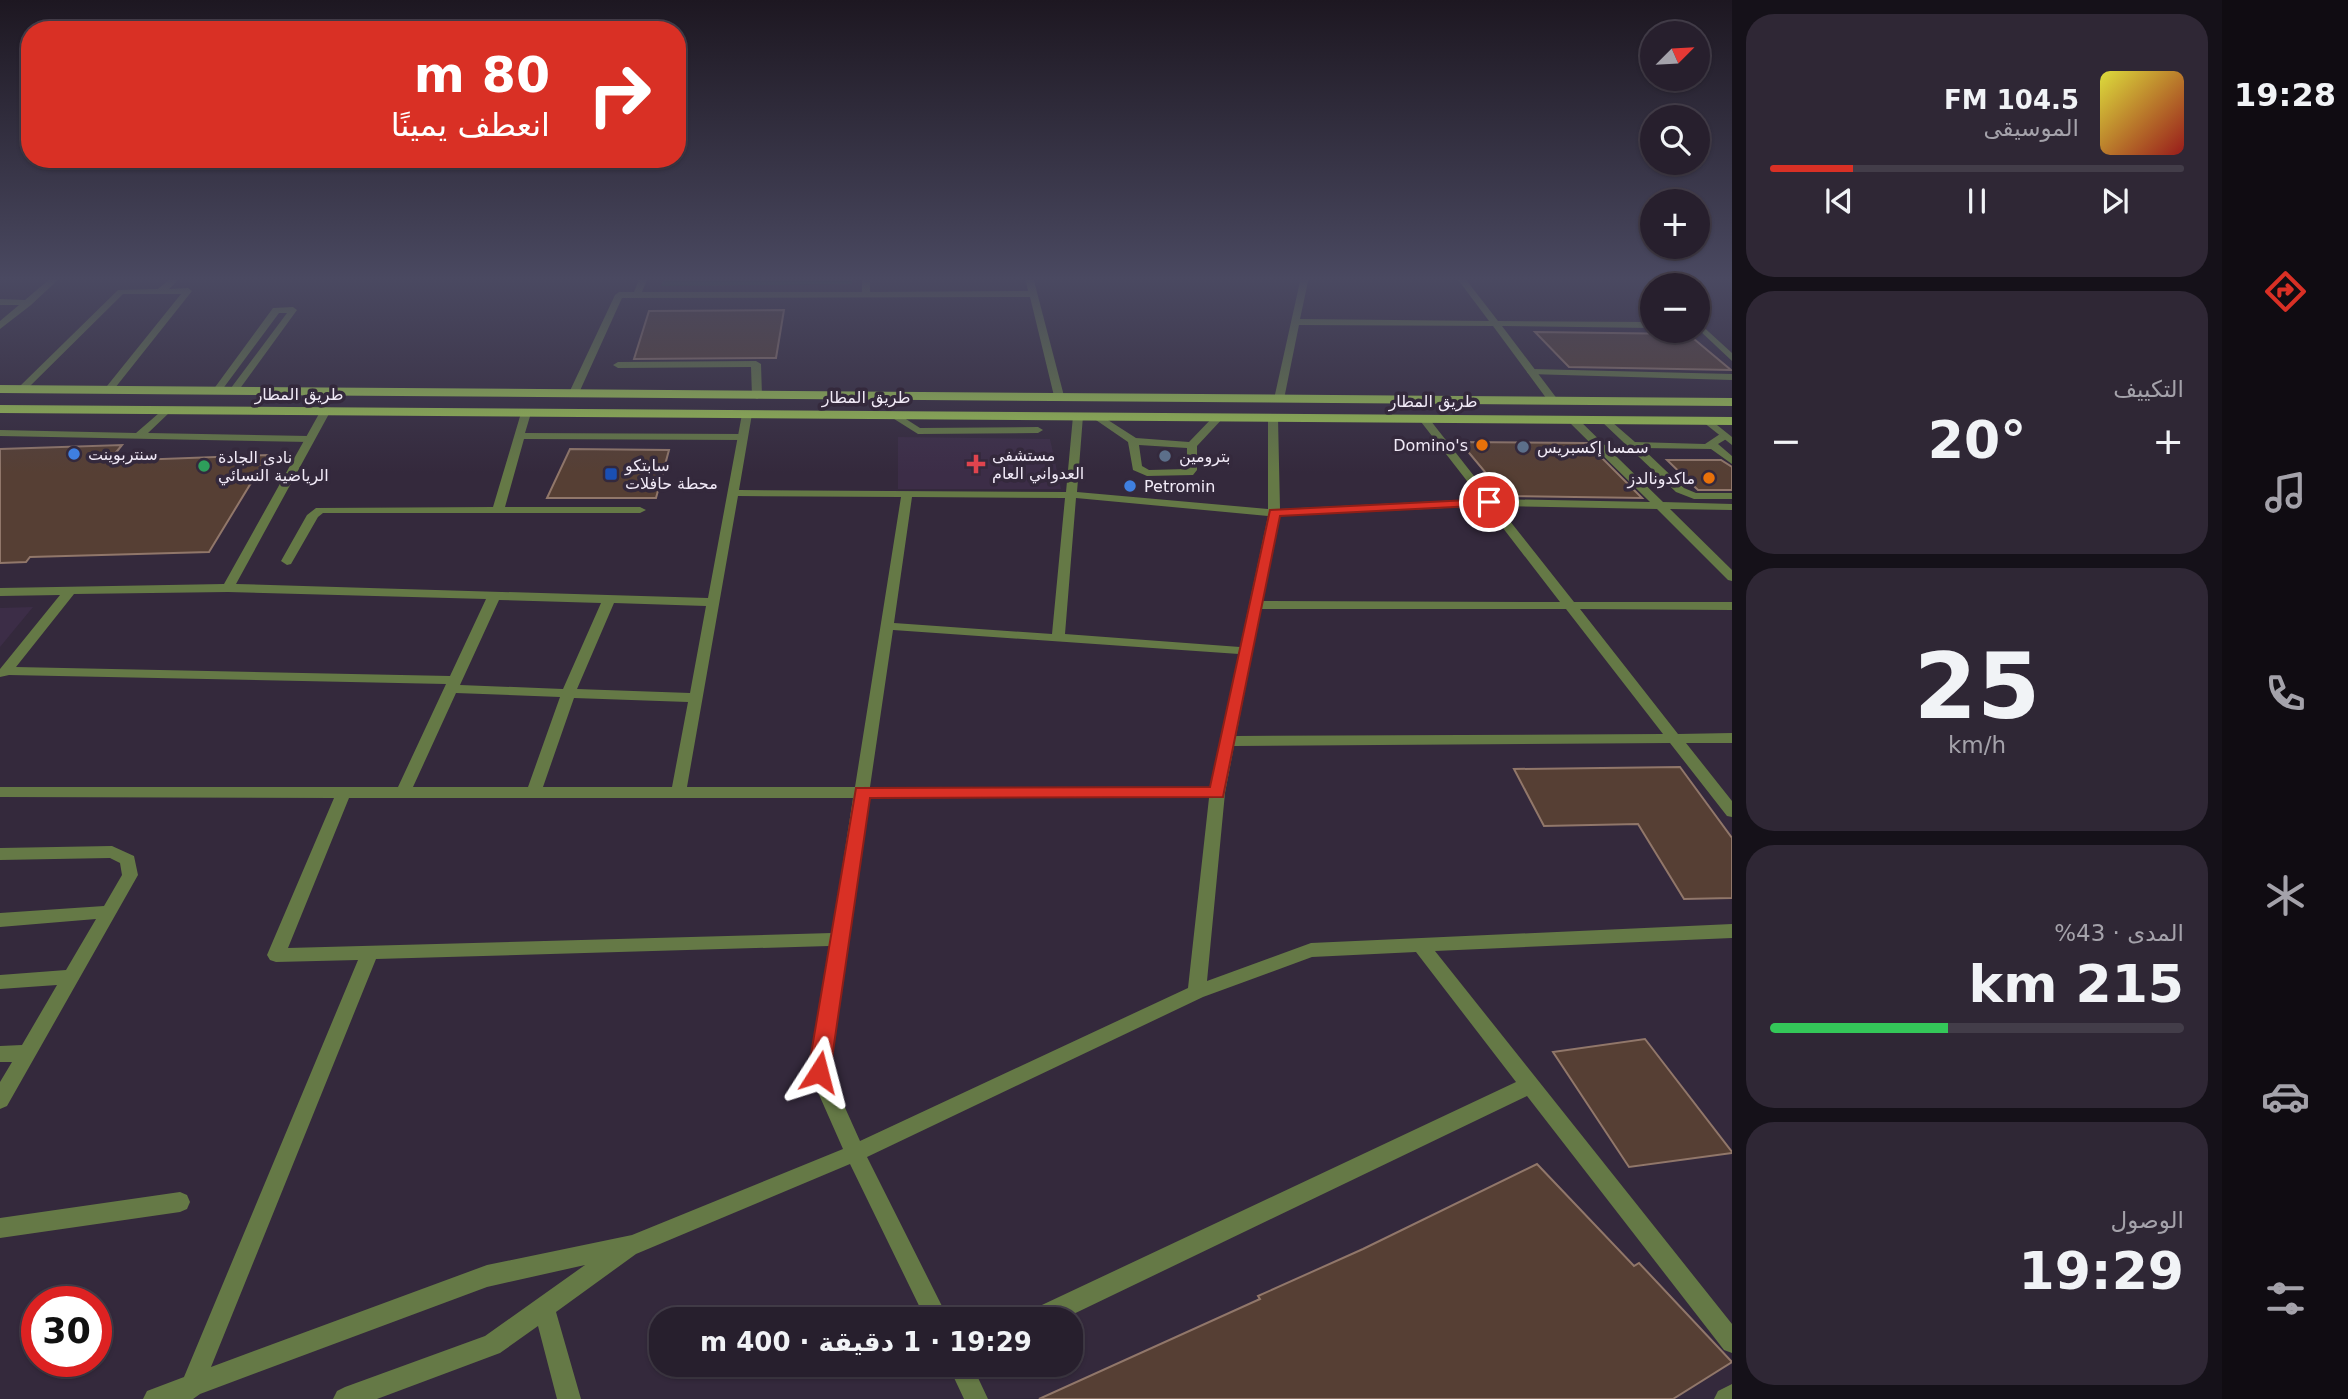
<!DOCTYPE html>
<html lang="ar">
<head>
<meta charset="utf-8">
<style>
	body { margin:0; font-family:"DejaVu Sans",Cairo,sans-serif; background:#2f2735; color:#f1f3f6; direction:rtl; height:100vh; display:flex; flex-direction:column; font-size:26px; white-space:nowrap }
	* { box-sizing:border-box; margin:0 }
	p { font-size:23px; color:#a4a2aa }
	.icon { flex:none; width:38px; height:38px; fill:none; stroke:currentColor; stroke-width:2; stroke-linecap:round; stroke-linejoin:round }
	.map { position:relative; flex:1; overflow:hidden; direction:ltr }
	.sheet { display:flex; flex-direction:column; gap:14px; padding:14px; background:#151119; width:490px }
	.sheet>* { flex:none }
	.banner { position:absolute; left:21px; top:21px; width:665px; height:147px; border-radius:28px; box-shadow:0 2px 5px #0004,0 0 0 2px #433d49; direction:rtl; background:#d93025; color:#fff; overflow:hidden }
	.needle { width:46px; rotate:66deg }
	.tools { position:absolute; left:1640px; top:21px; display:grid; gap:14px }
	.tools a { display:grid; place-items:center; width:70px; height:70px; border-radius:50%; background:#271f2d; box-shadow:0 2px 5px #0004,0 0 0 2px #433d49; font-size:35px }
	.speed { position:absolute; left:21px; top:1286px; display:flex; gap:14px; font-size:35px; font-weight:700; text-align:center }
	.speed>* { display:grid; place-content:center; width:91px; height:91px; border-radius:50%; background:#271f2d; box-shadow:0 2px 5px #0004,0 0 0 2px #433d49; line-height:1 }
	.speed .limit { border:10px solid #d22; background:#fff; color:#111 }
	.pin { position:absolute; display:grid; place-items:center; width:60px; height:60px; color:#fff; margin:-30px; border:4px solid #fff; border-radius:50%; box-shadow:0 2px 7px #0007 }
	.me { position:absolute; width:77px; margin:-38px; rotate:9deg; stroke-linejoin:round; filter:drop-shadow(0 0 5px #0008) }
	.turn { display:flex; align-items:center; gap:24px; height:147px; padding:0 21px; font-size:32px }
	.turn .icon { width:91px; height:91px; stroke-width:2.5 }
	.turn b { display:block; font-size:49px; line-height:60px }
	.big { font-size:52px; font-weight:700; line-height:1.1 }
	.sheet .card { flex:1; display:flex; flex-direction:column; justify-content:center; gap:10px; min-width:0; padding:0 24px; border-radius:28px; background:#2f2735 }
	.sheet .dial { align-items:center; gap:0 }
	.dial b { font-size:91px; line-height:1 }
	.song { display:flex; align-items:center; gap:21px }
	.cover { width:84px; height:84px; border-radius:10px; background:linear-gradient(135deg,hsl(60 70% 55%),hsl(0 70% 35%)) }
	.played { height:7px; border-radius:4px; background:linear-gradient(90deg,#d93025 20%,#433d49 20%) }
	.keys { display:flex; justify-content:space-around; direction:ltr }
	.heat { display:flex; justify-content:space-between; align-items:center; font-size:38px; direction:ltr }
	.charge { height:10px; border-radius:5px; background:linear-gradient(90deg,#34c759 43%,#433d49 0) }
	.trip { position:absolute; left:649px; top:1307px; width:434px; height:70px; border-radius:28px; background:#271f2d; box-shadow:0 2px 5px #0004,0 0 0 2px #433d49; font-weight:700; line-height:70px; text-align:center; direction:rtl }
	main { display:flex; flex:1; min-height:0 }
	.menu { display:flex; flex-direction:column; width:126px; justify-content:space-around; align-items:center; background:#100c12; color:#a4a2aa }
	.menu .icon { width:49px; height:49px }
	.menu .active { color:#d93025 }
	.menu b { font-size:32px; color:#f1f3f6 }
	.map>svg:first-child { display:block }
	.built { fill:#3c2d47 }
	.green { fill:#0f5b2d }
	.building { fill:#563f34; stroke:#91776a; stroke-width:2 }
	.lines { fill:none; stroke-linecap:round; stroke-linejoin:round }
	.lane { fill:#657946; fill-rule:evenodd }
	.street { fill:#657946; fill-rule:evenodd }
	.primary { fill:#9cc453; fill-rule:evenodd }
	.route { fill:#d93025; stroke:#8d1f18; stroke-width:2 }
	.food-dot { fill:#e8710a; stroke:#34293c; stroke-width:2.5 }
	.service-dot { fill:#5c6f8a; stroke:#34293c; stroke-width:2.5 }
	.shop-dot { fill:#3f7fe0; stroke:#34293c; stroke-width:2.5 }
	.health-dot { fill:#e0444e; stroke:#34293c; stroke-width:2.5 }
	.leisure-dot { fill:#2e9e5b; stroke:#34293c; stroke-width:2.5 }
	.transit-dot { fill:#1a4fb4; stroke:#34293c; stroke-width:2.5 }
	.labels { text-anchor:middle; stroke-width:7; stroke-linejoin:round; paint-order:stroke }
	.far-street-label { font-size:16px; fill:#f1eaf7; stroke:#34293c }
	.far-poi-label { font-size:16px; fill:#f1eaf7; stroke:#34293c; text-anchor:start }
</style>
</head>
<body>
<main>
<nav class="menu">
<b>19:28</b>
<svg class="icon active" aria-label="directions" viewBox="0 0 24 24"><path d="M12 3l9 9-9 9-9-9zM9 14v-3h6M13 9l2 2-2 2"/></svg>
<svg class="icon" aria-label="music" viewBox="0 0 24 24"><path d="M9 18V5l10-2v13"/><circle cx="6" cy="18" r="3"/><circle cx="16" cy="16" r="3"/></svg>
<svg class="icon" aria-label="phone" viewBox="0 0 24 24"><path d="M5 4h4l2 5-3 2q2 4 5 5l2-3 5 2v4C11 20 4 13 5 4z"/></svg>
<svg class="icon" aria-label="climate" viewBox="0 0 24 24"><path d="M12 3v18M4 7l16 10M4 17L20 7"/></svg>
<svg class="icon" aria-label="car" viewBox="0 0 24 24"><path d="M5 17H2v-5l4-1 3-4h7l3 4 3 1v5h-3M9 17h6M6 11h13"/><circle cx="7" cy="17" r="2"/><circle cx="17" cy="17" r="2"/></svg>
<svg class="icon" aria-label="filters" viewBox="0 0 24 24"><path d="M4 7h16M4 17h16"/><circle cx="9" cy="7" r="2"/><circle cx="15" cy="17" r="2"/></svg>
</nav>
<section class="sheet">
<div class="card">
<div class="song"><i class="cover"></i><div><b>104.5 FM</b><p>الموسيقى</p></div></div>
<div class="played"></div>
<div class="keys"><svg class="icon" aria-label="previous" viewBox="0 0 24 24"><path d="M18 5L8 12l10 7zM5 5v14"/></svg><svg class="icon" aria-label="pause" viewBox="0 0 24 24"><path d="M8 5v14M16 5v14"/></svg><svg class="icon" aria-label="next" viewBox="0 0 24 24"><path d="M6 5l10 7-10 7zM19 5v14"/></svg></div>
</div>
<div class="card"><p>التكييف</p>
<div class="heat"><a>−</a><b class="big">20°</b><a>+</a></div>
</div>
<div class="card dial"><b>25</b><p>km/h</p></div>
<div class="card"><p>المدى · 43%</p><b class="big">215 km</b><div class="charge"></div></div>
<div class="card"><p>الوصول</p><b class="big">19:29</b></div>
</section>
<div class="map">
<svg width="1732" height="1399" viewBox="0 0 1732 1399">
	<rect width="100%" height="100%" fill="#34293c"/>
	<!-- built -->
	<path class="built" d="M 898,437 L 1050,439 L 1061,489 L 898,489 Z
		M 33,607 L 0,647 L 0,608 Z"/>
	<!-- green -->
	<path class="green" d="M 664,277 L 852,277 L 852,284 L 661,286 Z"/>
	<!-- building -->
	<path class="building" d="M 784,310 L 776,358 L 634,359 L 649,311 Z
		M 1535,332 L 1688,334 L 1731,370 L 1569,367 Z
		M 1460,442 L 1587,443 L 1642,498 L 1505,496 Z
		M 122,445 L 109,461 L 268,455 L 209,552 L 30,557 L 26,562 L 0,563 L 0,449 Z
		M 570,449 L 669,450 L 656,498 L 547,498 Z
		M 1667,460 L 1721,460 L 1732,467 L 1732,490 L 1698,490 Z
		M 1680,767 L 1732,838 L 1732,898 L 1684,899 L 1638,824 L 1544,826 L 1514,769 Z
		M 1645,1039 L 1732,1152 L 1732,1153 L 1629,1167 L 1553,1052 Z
		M 1537,1164 L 1634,1266 L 1639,1263 L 1732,1362 L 1673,1399 L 1039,1399 L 1260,1299 L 1258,1296 L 1363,1249 Z"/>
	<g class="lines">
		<!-- lane -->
		<path class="lane" d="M 756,361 L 761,364 L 762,396 L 757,399 L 752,396 L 751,367 L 618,368 L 613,365 L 618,362 Z
			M 1532,369 L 1732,374 L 1732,380 L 1529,374 L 1527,372 Z
			M 166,407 L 171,410 L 170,412 L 148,433 L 309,436 L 314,439 L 309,442 L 0,436 L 0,430 L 136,433 Z
			M 526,410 L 531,413 L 525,433 L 743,434 L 748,437 L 743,440 L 524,439 L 505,507 L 640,507 L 646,510 L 640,513 L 323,513 L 318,517 L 291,564 L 287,565 L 281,561 L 307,515 L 316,508 L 493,507 L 521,413 Z
			M 895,412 L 920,428 L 1038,427 L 1043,430 L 1038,433 L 918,434 L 891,417 L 890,415 Z
			M 1097,413 L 1136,438 L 1189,442 L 1215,415 L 1224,417 L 1197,446 L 1197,470 L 1193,475 L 1147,476 L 1133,470 L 1128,442 L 1093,418 L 1093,414 ZM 1139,445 L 1187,448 L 1187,469 L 1149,470 L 1142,466 Z
			M 1605,416 L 1635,442 L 1705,444 L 1720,434 L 1728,434 L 1728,438 L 1718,444 L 1732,456 L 1732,464 L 1711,449 L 1642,448 L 1684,488 L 1696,493 L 1732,493 L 1732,499 L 1694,499 L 1676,492 L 1601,421 L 1600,419 Z
			M 112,846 L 134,856 L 138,875 L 7,1106 L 0,1109 L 0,1082 L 12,1062 L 0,1062 L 0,1046 L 22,1045 L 57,985 L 0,989 L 0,975 L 66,970 L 96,919 L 0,927 L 0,913 L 104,906 L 122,875 L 120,863 L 110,858 L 0,860 L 0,848 Z
			M 180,1192 L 187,1195 L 190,1202 L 187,1209 L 180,1212 L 0,1238 L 0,1218 Z"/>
		<!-- street -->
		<path class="street" d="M 52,277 L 61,277 L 31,305 L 0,329 L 0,321 L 19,305 L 0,305 L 0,299 L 25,300 Z
			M 172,277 L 181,277 L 169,289 L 188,288 L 192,291 L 111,393 L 103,391 L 181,294 L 123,294 L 25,391 L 19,391 L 19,387 L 118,290 L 158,289 Z
			M 640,277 L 648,277 L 642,292 L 862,292 L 862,277 L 870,277 L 870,292 L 1028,291 L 1025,277 L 1033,277 L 1064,396 L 1059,399 L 1054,396 L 1030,297 L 622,298 L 578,395 L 570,397 L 568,395 L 615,295 L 619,292 L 634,292 Z
			M 1301,277 L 1309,277 L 1300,319 L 1489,321 L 1456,277 L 1464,277 L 1498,321 L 1652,322 L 1652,328 L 1502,326 L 1558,400 L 1553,403 L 1549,402 L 1493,326 L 1299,325 L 1284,399 L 1279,402 L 1274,399 Z
			M 1644,277 L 1653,277 L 1660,285 L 1652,286 Z
			M 293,307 L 297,310 L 236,394 L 228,392 L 287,313 L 279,313 L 219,394 L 213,394 L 213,390 L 273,308 Z
			M 1698,322 L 1732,353 L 1732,361 L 1698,329 Z
			M 325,409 L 330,412 L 236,584 L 708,598 L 742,414 L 747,411 L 752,414 L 739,490 L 1066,492 L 1073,416 L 1078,413 L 1083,416 L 1077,492 L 1268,509 L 1268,418 L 1273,415 L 1278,418 L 1280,509 L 1481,499 L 1418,418 L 1423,415 L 1427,416 L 1492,499 L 1650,502 L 1568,421 L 1567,419 L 1572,416 L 1576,417 L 1663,502 L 1732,504 L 1732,510 L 1670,509 L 1732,570 L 1732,581 L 1728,580 L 1657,509 L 1498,506 L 1574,602 L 1732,602 L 1732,610 L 1580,609 L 1678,734 L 1732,733 L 1732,743 L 1686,743 L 1732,801 L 1732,817 L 1727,816 L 1670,743 L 1234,746 L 1225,793 L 1207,981 L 1311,943 L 1732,924 L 1732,938 L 1435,951 L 1732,1324 L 1732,1353 L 1724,1350 L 1527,1096 L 1061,1320 L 1024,1320 L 1027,1312 L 1516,1082 L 1416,952 L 1312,957 L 1203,997 L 867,1157 L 949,1320 L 926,1320 L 850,1164 L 636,1254 L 556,1312 L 581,1399 L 557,1399 L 538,1326 L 500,1353 L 377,1399 L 333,1399 L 337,1391 L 345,1387 L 485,1336 L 585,1265 L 487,1287 L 200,1394 L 193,1399 L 143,1399 L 147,1391 L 184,1377 L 358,960 L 276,962 L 270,960 L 267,955 L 334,798 L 0,797 L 0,787 L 398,787 L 446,684 L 9,675 L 0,677 L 0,669 L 60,595 L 0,596 L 0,588 L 224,584 L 320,412 ZM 738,496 L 901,497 L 855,787 L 687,787 ZM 912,497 L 1065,498 L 1052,634 L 894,623 ZM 1076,498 L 1268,516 L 1240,647 L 1065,634 ZM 1486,506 L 1560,602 L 1262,601 L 1279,516 ZM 228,592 L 486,599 L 450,676 L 16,667 L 74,594 ZM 499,600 L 601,603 L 563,689 L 460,685 ZM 614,603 L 706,606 L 690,693 L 577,689 ZM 1261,609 L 1566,609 L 1663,734 L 1236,736 ZM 893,630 L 1239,654 L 1210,788 L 870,787 ZM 456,693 L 560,697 L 528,787 L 413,787 ZM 574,698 L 688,702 L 672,787 L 543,787 ZM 349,798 L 853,798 L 832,933 L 288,948 ZM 868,798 L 1209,798 L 1188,988 L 860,1141 L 829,1072 ZM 829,946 L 809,1072 L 843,1149 L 632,1235 L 487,1265 L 211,1367 L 376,959 Z
			M 1707,417 L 1732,437 L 1732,445 L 1703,422 L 1703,418 Z
			M 948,1365 L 972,1365 L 988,1399 L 964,1399 Z
			M 1732,1384 L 1732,1399 L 1714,1399 L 1718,1391 Z"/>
		<!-- primary -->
		<path class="primary" d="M 0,385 L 1732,398 L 1732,406 L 0,393 Z
			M 0,405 L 1732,417 L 1732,425 L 0,413 Z"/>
	</g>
	<!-- sky -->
	<linearGradient id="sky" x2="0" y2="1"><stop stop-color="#1d1721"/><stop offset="0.59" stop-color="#4a4961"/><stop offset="1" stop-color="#4a4961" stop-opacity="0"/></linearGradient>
	<rect width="1732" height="473" fill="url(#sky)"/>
	<!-- route -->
	<path class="route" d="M 1489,499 L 1495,502 L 1493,505 L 1280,516 L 1223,797 L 870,798 L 830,1072 L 827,1079 L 819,1082 L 811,1079 L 808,1072 L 856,788 L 1210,787 L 1270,510 Z"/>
	<!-- markers -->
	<g class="food-dot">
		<circle cx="1482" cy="445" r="7"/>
		<circle cx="1709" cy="478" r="7"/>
	</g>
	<g class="service-dot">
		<circle cx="1523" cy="447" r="7"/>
		<circle cx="1165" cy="456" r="7"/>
	</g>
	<g class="shop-dot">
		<circle cx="74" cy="454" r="7"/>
		<circle cx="1130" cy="486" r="7"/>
	</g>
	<path class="health-dot" d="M972.5 453.5h7v7h7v7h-7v7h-7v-7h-7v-7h7z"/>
	<circle class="leisure-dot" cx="204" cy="466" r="7"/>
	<rect class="transit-dot" x="604" y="467" width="14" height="14" rx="3.5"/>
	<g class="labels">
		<!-- far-street labels -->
		<g class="far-street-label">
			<text x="299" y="400">طريق المطار</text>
			<text x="866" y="403">طريق المطار</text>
			<text x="1433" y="407">طريق المطار</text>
		</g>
		<!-- far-poi labels -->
		<g class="far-poi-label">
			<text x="1468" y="451" text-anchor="end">Domino's</text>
			<text x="1537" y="453">سمسا إكسبريس</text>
			<text x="88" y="460">سنتربوينت</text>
			<text x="992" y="461">مستشفى<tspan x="992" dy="18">العدواني العام</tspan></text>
			<text x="1179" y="462">بترومين</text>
			<text x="218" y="463">نادي الجادة<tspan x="218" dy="18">الرياضية النسائي</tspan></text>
			<text x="625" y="471">سابتكو<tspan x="625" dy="18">محطة حافلات</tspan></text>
			<text x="1695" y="484" text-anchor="end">ماكدونالدز</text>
			<text x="1144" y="492">Petromin</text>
		</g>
	</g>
</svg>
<div class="tools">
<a><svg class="needle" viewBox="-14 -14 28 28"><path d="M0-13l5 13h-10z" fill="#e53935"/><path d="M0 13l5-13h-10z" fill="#a4a2aa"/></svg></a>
<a><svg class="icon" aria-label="search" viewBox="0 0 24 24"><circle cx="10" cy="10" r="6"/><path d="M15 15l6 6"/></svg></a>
<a>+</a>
<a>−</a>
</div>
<div class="speed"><div class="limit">30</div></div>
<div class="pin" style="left:1489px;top:502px;background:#d93025"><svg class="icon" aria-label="arrive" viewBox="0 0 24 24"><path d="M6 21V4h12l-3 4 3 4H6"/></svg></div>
<svg class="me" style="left:819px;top:1072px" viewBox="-20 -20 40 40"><path d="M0-17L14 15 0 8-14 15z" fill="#d93025" stroke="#fff" stroke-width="4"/></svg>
<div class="trip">19:29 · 1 دقيقة · 400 m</div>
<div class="banner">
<div class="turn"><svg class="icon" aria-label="right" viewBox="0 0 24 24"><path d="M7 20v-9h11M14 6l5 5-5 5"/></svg><div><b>80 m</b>انعطف يمينًا</div></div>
</div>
</div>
</main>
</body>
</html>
